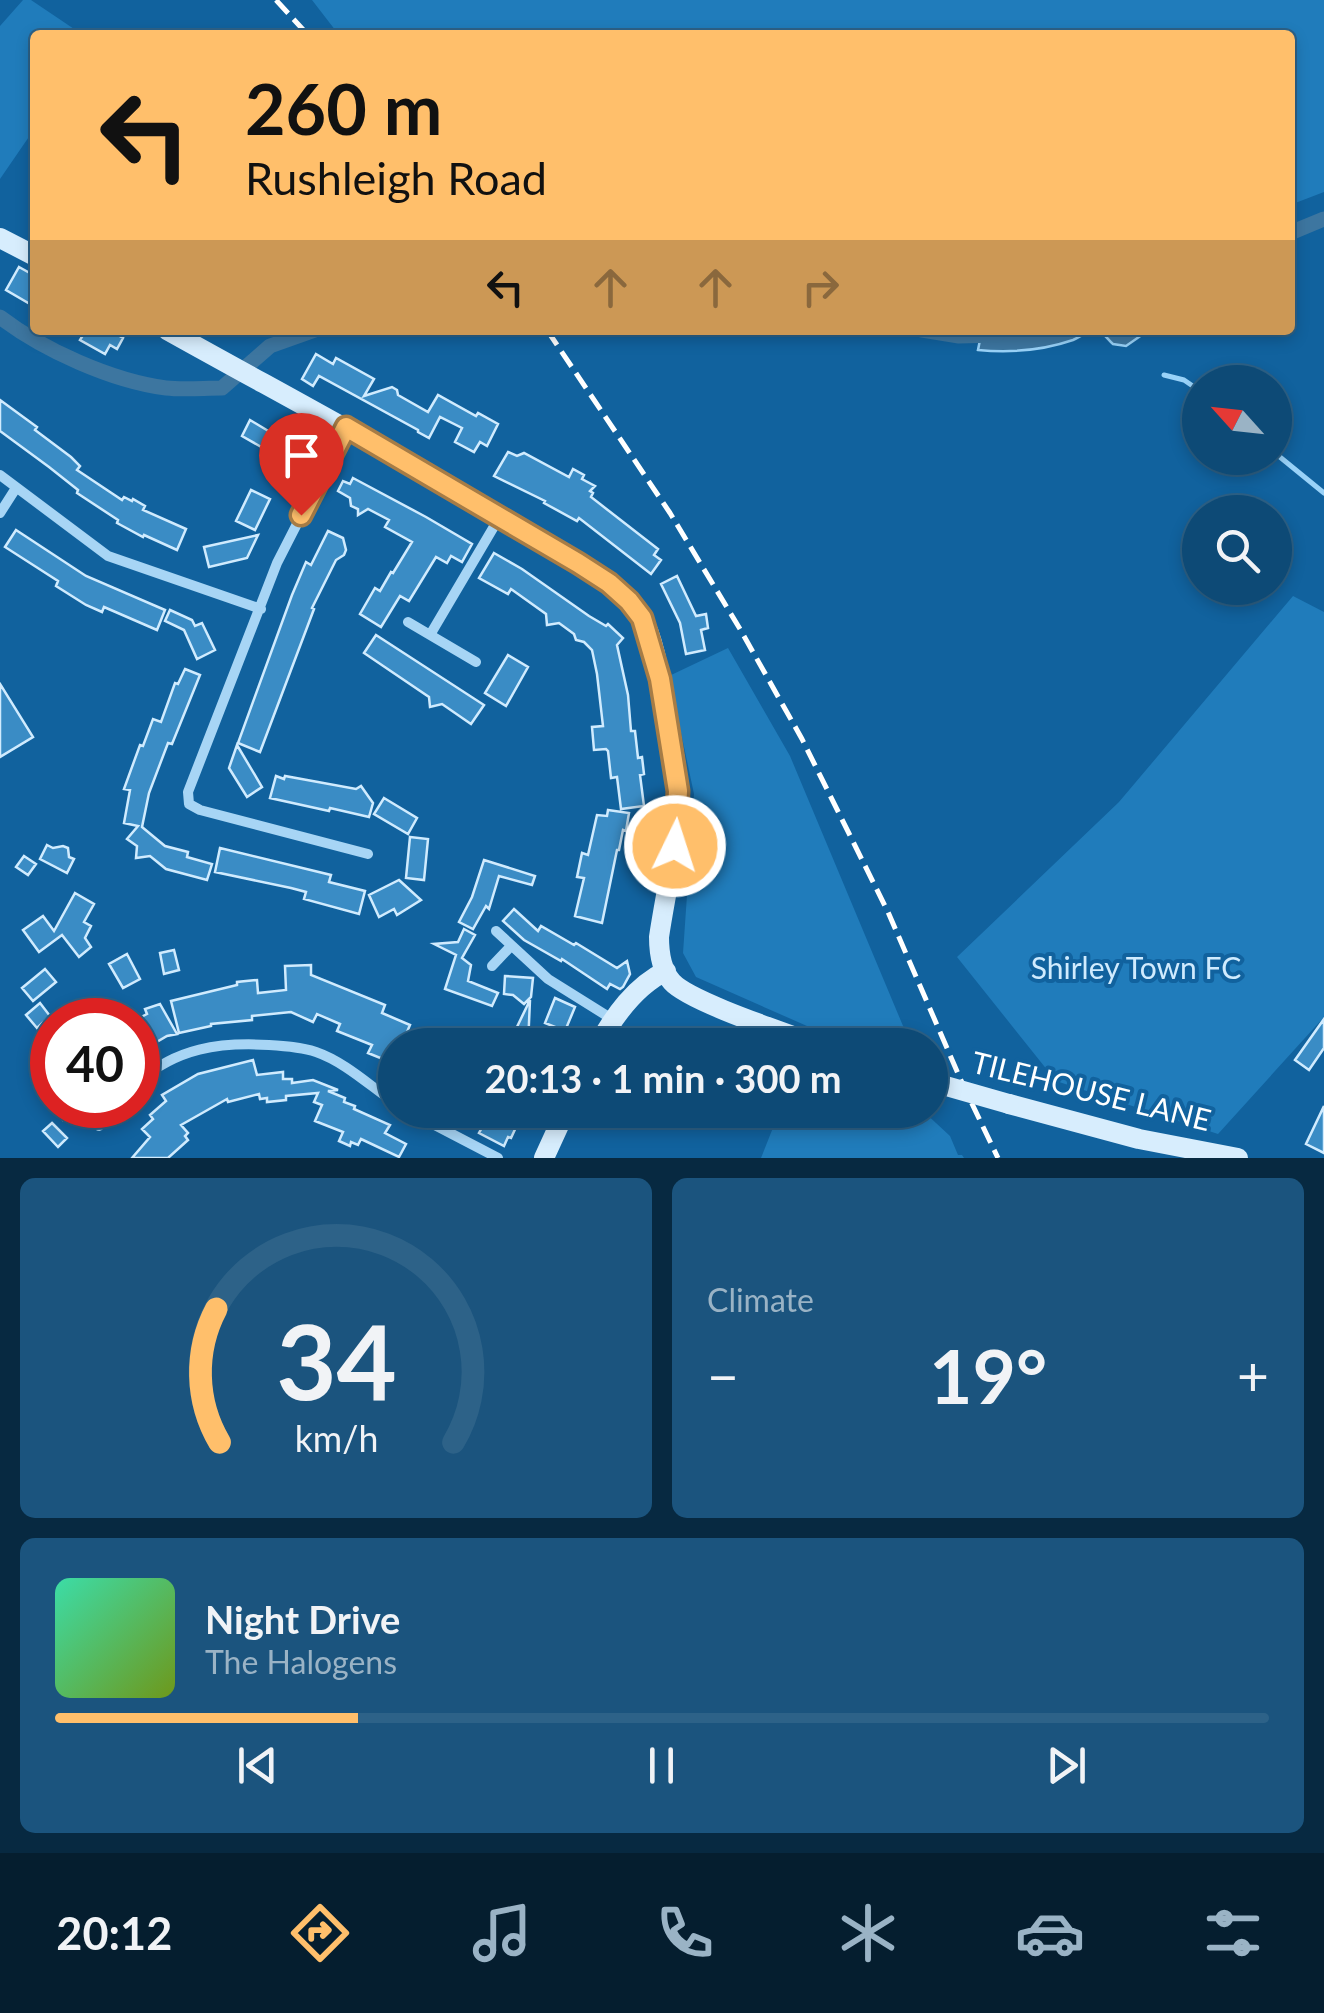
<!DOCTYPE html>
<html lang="en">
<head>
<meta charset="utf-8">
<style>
	body { margin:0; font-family:Lato,sans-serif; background:#1b547e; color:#f1f3f6; height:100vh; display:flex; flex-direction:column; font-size:38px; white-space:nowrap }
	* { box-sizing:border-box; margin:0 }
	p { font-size:32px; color:#9ab3c5 }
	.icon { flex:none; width:55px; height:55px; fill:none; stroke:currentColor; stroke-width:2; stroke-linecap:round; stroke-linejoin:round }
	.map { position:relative; height:1158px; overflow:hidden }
	.details { display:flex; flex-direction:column; gap:20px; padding:20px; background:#072941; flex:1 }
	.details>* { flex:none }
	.banner { position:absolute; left:30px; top:30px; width:1265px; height:305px; border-radius:10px; box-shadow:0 5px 15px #0003,0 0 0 2px #2d6288; background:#ffbf6b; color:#111; overflow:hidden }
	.needle { width:65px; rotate:297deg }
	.buttons { position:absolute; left:1182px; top:365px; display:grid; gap:20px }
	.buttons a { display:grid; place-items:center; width:110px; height:110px; border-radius:50%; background:#0d4a76; box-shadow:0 5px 15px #0003,0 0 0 2px #2d6288; font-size:50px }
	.speed { position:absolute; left:30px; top:998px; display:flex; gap:20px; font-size:50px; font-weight:700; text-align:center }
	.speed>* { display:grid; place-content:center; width:130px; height:130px; border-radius:50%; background:#0d4a76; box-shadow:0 5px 15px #0003,0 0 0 2px #2d6288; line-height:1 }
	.speed .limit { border:15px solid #d22; background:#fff; color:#111 }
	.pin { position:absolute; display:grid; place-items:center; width:85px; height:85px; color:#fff; margin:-102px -42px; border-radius:50% 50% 50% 0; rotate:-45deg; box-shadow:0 0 10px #0007 }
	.pin .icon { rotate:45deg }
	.me { position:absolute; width:110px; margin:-55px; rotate:4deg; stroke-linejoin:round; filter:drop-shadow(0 0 8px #0008) }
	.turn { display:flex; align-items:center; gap:35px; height:210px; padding:0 50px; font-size:45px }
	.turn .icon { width:130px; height:130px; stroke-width:2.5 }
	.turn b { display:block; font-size:70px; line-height:85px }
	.lanes { display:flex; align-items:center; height:95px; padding:0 50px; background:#0003; justify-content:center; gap:50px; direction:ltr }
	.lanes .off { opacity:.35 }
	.big { font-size:75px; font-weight:700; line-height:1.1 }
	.details .card { flex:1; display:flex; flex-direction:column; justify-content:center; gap:15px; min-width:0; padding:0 35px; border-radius:15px; background:#1b547e }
	.details .dial { align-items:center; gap:0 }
	.dial svg { height:260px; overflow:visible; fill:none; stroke:#2d6288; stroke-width:7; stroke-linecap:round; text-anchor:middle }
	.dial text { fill:#f1f3f6; stroke:none }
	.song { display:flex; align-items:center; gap:30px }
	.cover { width:120px; height:120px; border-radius:15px; background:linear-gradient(135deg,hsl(160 70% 55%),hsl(80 70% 35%)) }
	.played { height:10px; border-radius:5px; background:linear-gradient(90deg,#ffbf6b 25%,#2d6288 25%) }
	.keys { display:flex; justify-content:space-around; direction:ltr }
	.heat { display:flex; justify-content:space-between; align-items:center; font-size:55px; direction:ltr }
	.details .tiles { flex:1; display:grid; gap:20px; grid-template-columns:1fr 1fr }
	.card:last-child { grid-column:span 2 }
	.trip { position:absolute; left:378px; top:1028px; width:570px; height:100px; border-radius:50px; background:#0d4a76; box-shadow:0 5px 15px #0003,0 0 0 2px #2d6288; font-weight:700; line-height:100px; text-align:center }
	.menu { display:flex; height:160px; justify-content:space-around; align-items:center; background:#051e2f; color:#9ab3c5 }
	.menu .icon { width:70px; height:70px }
	.menu .active { color:#ffbf6b }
	.menu b { font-size:45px; color:#f1f3f6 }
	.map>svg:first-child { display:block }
	.green { fill:#207cbb }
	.water { fill:#3d76a0; stroke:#99d2f8; stroke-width:2.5 }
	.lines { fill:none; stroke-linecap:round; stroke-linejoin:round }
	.stream { stroke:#99d2f8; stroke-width:5 }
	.canal { stroke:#3d76a0; stroke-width:15 }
	.building { fill:#3a8cc5; stroke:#d0ebfe; stroke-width:2.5 }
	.street { stroke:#a7d5f5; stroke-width:10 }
	.secondary { stroke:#d7edfd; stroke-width:20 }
	.rail { stroke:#fff; stroke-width:5; stroke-dasharray:18 8; stroke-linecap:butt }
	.secondary-bridge { stroke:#d7edfd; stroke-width:20 }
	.route-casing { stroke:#a67c46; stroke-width:25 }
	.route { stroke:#ffbf6b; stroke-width:18 }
	.labels { text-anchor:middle; stroke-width:8; stroke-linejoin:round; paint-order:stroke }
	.park-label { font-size:30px; fill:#d0ebfe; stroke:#11629e }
	.street-label { font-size:30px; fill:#fff; stroke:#11629e }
</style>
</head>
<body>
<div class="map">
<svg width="1324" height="1158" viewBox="0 0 1324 1158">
	<rect width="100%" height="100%" fill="#11629e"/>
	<!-- green -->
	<path class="green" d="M 23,0 L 31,0 L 83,35 L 35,35 L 35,128 L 0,179 L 0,26 Z
		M 312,0 L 1324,0 L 1324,192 L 1290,205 L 1290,35 L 339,35 Z
		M 1293,596 L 1324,612 L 1324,1017 L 1218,1134 L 1056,1081 L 957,957 L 1119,802 Z
		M 728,648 L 790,756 L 911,1045 L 850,1045 L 696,977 L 683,953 L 694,794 L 669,676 Z
		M 780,1110 L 922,1110 L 950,1136 L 958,1155 L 962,1155 L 964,1158 L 761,1158 Z"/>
	<!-- water -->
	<path class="water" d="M 982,330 L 1149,330 L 1126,346 L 1113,344 C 1107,339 1103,330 1094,331 C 1087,331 1080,337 1073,340 C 1041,351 1010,353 978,350 Z"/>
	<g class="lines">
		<!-- stream -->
		<path class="stream" d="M 1164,375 L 1184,380 L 1200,391
			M 1275,453 L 1324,493"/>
		<!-- canal -->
		<path class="canal" d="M 1290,233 L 1324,219
			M 0,317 C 43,350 112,381 166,388 C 184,390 204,388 222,388 L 270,346 L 315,330
			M 922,330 L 959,336 L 997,335"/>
	</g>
	<!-- building -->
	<path class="building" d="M 19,267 L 35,276 L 35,294 L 30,304 L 6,290 Z
		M 86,330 L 109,330 L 123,338 L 117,349 L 110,345 L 105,354 L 80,340 Z
		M 316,354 L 333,364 L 336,358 L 374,379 L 364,396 L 392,387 L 397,390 L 398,395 L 428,412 L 438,395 L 476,416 L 478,413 L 498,424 L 487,446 L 480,442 L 474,452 L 455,442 L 462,428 L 440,417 L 429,438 L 418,432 L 418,430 L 319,376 L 313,386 L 302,379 Z
		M 0,400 L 37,427 L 35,430 L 71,457 L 80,466 L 77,470 L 122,500 L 124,497 L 132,501 L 133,499 L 145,506 L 143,510 L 186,529 L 177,550 L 144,535 L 143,537 L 117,523 L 118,520 L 77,493 L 78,490 L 49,467 L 0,431 Z
		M 250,420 L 270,432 L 272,428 L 301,444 L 285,471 L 266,459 L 270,452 L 242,436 Z
		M 508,452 L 517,456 L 524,453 L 569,477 L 573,469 L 584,475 L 582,479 L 595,486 L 590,491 L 593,493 L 591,497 L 658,549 L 654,555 L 661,560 L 651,574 L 579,518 L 577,521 L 544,503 L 545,501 L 494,476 Z
		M 353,478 L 426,517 L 472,544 L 462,562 L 451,556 L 447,563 L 436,557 L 409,601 L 400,596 L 381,627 L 360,614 L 375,588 L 380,591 L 391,572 L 393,573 L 412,542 L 385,527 L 389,520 L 368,509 L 358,515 L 358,509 L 351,506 L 350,498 L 338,491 L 343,481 L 350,484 Z
		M 251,490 L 270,499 L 255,530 L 236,521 Z
		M 16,530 L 86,576 L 165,610 L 157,630 L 104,607 L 102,612 L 86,605 L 56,586 L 58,581 L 5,547 Z
		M 328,531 L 343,538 L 346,550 L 344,555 L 336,560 L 312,608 L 314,609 L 260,752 L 238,743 L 292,595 L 306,562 L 311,565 Z
		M 258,535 L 247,558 L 209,567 L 204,547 Z
		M 494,553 L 522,569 L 589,616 L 606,626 L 608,624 L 623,638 L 617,645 L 628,695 L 631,731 L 635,731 L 638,758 L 642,757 L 644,774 L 640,775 L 644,806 L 621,809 L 617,777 L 611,778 L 608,751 L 606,749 L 594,750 L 592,727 L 603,726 L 597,674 L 592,650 L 584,642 L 576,640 L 574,634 L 559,623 L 547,625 L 546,614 L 511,589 L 508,594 L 479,578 Z
		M 677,576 L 696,616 L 706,614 L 708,628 L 701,630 L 705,650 L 686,654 L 680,623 L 661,584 Z
		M 170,610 L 192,620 L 195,626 L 202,623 L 215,650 L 197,659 L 184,630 L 165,621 Z
		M 376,635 L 484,705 L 471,724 L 442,704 L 430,707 L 429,697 L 364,653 Z
		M 508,655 L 528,667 L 506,706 L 485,693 Z
		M 185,669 L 200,675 L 172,744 L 168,743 L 149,793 L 142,827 L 165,846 L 188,852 L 187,857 L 212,864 L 207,880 L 166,869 L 150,856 L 136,858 L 137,846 L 127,839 L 138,826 L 124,823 L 130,790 L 124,789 L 140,745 L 143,746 L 153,719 L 161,722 L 175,683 L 178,684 Z
		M 0,684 L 33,737 L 0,757 Z
		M 237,745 L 262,787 L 247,797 L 229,768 Z
		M 276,776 L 284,779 L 285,776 L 356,789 L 361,786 L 373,803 L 369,817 L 330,808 L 329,811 L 270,798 Z
		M 384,798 L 417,818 L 408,834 L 374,814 Z
		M 608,810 L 629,813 L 626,831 L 623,830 L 619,850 L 617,850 L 602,923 L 575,916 L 584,878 L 577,877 L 582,853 L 588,855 L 597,815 L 607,816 Z
		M 410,837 L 428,839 L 424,880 L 406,878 Z
		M 47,845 L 53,848 L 63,846 L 68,848 L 69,857 L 74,859 L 67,873 L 40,859 Z
		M 220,848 L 331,875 L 329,882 L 365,891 L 359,914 L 304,899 L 306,892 L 291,888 L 215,872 Z
		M 24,856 L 36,864 L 28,875 L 16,867 Z
		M 484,860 L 535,876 L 532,885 L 499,876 L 489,909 L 486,906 L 473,929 L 459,922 L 472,897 Z
		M 399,880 L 421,900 L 397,915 L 394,909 L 379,917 L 369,895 Z
		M 75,893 L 94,904 L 84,922 L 91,926 L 85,938 L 91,947 L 79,957 L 62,935 L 39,952 L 23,930 L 43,916 L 54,931 Z
		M 514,909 L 538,931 L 541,926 L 574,945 L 576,943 L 617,968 L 627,961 L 630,974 L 623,987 L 620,989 L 610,984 L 607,989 L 562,959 L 561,961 L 524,940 L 503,921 Z
		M 464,929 L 475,935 L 462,958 L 471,965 L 468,981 L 498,993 L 492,1006 L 445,989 L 456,955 L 434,944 L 458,942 Z
		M 174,950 L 179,970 L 164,974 L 160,953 Z
		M 127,954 L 140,979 L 123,988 L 109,964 Z
		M 311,965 L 311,975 L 385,1005 L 382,1013 L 410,1025 L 407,1032 L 416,1035 L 411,1045 L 395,1045 L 395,1064 L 368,1053 L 372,1045 L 337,1031 L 340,1024 L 317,1014 L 313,1022 L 291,1012 L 252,1016 L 252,1020 L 211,1024 L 211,1026 L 179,1033 L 171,1001 L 237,985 L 237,982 L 257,980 L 258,993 L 286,990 L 285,966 Z
		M 45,969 L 56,982 L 33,1001 L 22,988 Z
		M 505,976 L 533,978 L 531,997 L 524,1004 L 513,995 L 504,994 Z
		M 555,998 L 575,1007 L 565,1031 L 545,1023 Z
		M 530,1000 L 528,1045 L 517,1045 L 506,1032 L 515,1031 Z
		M 40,1003 L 50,1016 L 37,1028 L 26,1015 Z
		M 160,1004 L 177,1034 L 167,1036 L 138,1053 L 138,1020 L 142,1030 L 146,1028 L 141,1017 L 147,1014 L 145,1009 Z
		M 1324,1019 L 1324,1048 L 1309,1070 L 1295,1060 Z
		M 253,1060 L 257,1075 L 283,1072 L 283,1079 L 292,1079 L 292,1083 L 313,1080 L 338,1090 L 328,1091 L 345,1098 L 344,1102 L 355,1106 L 354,1109 L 390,1125 L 385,1133 L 406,1144 L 399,1157 L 361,1139 L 358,1145 L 351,1142 L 350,1146 L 339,1141 L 343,1132 L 315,1121 L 322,1105 L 314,1102 L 318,1093 L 286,1096 L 286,1100 L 267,1102 L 267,1098 L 260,1099 L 259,1094 L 228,1102 L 227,1099 L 181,1125 L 188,1133 L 185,1136 L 188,1140 L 168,1158 L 132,1158 L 150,1137 L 142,1129 L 153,1119 L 150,1115 L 166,1101 L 162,1095 L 198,1074 Z
		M 48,1105 L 79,1105 L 63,1120 Z
		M 1324,1106 L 1324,1153 L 1306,1144 Z
		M 499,1110 L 524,1110 L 511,1138 L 508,1137 L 504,1146 L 479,1133 L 489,1115 L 495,1118 Z
		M 52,1123 L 67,1138 L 58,1147 L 43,1131 Z"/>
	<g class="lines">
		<!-- street -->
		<path class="street" d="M 346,428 L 277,563 L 188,792 L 189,804 L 200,810 L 368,854
			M 0,475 L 108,556 L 261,609
			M 0,513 L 16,488
			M 408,622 L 476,662
			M 430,635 L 499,518
			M 496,931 L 548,979 L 612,1019
			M 492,966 L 511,946
			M 138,1082 C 177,1048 219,1042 269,1045 C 285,1046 301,1047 316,1052 C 345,1062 370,1086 395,1103
			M 406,1110 L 498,1158
			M 99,1126 L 115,1105"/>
		<!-- secondary -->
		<path class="secondary" d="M 0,238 L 35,256
			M 167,330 C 278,392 390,451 499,517 C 540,541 616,575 641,616 C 654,638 659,672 663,697 C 668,728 678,763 678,794 C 678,843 666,890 659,937 C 659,952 662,971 672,982 C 690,1002 789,1034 818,1045
			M 598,1045 C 614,1016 635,986 666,971
			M 1009,1104 L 1139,1139 L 1238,1158
			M 544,1158 L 566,1110"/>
		<!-- rail -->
		<path class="rail" d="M 276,0 L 308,35
			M 547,330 L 670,513 L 740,629 L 802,739 L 888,912 L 963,1085 L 998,1158"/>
		<!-- secondary-bridge -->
		<path class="secondary-bridge" d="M 939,1084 L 1009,1104"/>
	</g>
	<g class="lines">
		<!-- route casing -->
		<g class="route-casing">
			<path id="route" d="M 301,515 L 346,427 L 578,563 L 609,583 L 629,601 L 642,618 L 660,679 L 678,791 L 675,846"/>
		</g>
		<!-- route -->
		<use href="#route" class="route"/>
	</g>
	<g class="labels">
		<!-- park labels -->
		<g class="park-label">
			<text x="1136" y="979">Shirley Town FC</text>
		</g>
		<!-- street labels -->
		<g class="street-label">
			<text transform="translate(1091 1092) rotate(14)" y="10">TILEHOUSE LANE</text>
		</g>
	</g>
</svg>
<div class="buttons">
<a><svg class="needle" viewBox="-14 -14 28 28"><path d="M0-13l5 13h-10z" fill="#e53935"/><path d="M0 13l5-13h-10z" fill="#9ab3c5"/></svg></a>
<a><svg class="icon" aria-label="search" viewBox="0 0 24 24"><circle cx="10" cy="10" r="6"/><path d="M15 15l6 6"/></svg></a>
</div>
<div class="speed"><div class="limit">40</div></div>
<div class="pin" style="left:301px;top:515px;background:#d93025"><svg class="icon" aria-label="arrive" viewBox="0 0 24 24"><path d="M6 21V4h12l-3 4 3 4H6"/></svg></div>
<svg class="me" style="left:675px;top:846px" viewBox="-20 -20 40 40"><circle r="17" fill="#ffbf6b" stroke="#fff" stroke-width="3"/><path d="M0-11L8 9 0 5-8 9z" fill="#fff"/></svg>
<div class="trip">20:13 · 1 min · 300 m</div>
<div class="banner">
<div class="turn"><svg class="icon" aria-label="left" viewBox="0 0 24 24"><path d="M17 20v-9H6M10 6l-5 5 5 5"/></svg><div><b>260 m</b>Rushleigh Road</div></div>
<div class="lanes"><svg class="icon" aria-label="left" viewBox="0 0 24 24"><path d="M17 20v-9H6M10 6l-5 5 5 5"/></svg><svg class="icon off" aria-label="ahead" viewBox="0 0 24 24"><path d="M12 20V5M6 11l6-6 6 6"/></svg><svg class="icon off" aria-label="ahead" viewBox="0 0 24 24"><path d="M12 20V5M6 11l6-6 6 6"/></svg><svg class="icon off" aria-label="right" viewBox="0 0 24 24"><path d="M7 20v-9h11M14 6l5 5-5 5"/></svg></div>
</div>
</div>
<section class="details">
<div class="tiles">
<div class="card dial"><svg viewBox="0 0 100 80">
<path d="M14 69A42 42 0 1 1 86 69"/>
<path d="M14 69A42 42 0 0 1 13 28" stroke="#ffbf6b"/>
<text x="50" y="56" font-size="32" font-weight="700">34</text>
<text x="50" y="72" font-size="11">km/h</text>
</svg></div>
<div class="card"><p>Climate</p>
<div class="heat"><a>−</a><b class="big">19°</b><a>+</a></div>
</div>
<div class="card">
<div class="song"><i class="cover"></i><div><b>Night Drive</b><p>The Halogens</p></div></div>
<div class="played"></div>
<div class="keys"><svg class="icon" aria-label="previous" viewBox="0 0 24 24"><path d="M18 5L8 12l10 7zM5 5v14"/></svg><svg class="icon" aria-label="pause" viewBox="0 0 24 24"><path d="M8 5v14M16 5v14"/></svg><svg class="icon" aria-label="next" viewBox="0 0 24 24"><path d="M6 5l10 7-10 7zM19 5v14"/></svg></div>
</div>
</div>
</section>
<nav class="menu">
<b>20:12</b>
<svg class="icon active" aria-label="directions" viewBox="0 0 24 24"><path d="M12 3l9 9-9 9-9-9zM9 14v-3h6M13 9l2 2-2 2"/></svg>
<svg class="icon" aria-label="music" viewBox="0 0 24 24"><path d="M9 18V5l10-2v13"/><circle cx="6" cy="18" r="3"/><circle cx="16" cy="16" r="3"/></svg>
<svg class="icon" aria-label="phone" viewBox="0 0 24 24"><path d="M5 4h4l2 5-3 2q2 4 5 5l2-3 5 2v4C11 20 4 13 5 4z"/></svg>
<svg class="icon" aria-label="climate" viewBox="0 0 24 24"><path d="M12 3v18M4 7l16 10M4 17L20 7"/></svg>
<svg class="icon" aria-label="car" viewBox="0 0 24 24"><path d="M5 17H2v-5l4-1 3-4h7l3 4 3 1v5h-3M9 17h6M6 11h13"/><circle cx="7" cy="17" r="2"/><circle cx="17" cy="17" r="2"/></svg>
<svg class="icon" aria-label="filters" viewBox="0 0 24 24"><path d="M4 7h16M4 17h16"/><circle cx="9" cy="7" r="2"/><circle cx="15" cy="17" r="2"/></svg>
</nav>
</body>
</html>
